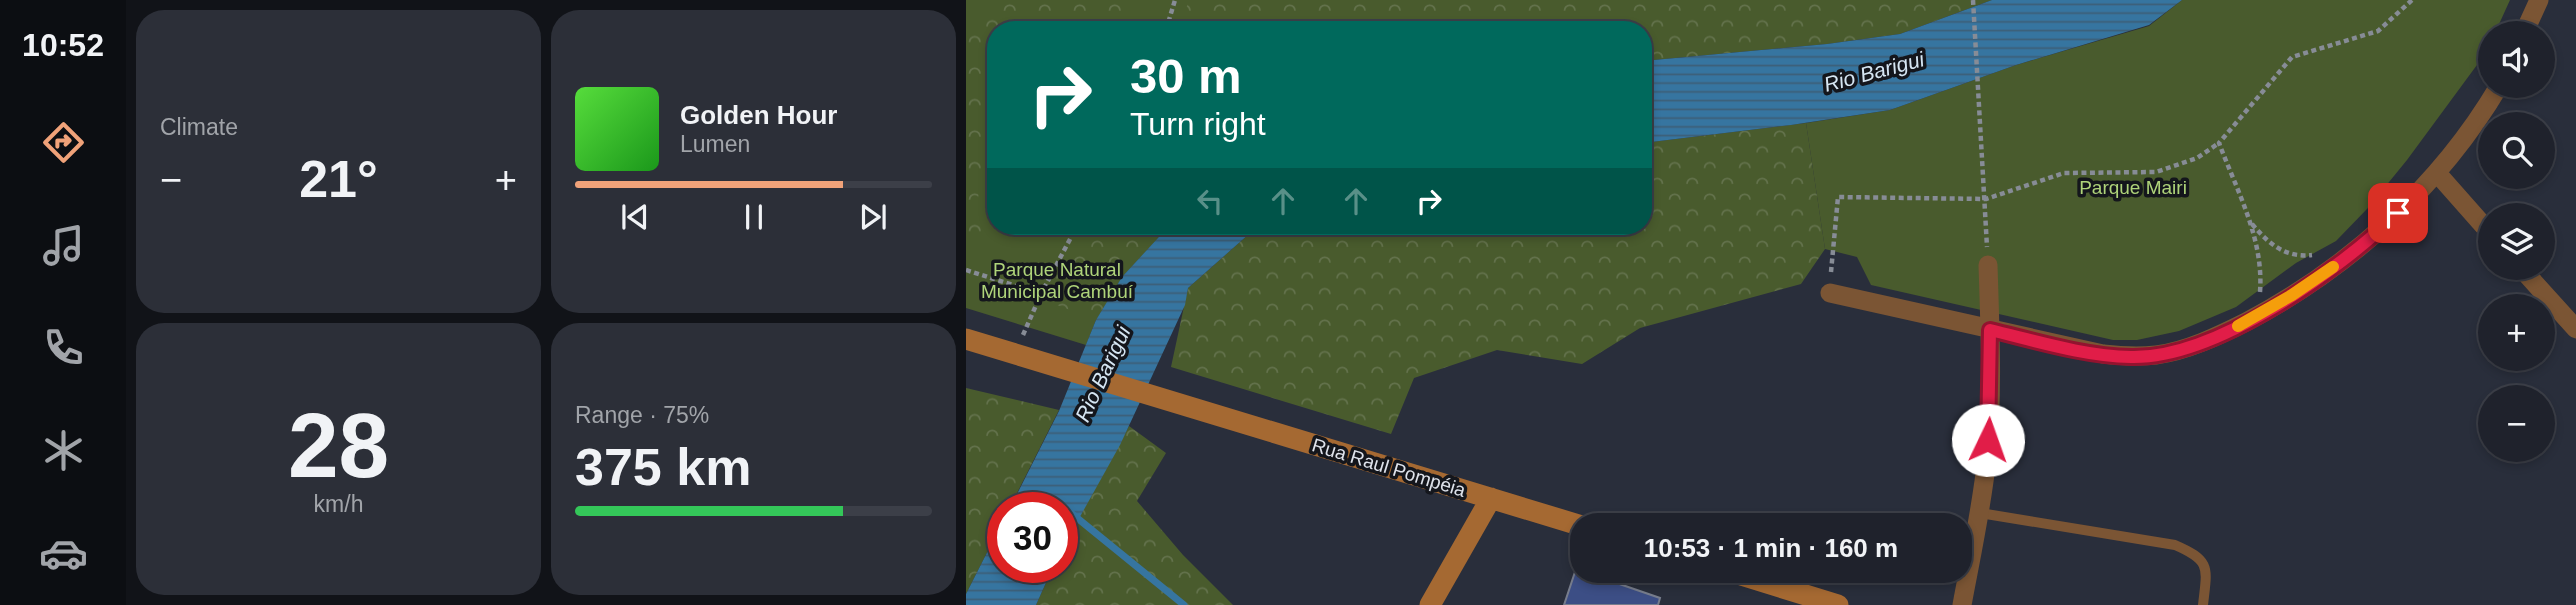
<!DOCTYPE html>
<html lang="en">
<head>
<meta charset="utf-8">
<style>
	body { margin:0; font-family:Helvetica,sans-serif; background:#2c2f38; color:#f1f3f6; height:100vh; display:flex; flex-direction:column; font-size:26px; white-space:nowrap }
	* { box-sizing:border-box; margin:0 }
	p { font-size:23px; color:#a1a4a9 }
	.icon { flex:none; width:38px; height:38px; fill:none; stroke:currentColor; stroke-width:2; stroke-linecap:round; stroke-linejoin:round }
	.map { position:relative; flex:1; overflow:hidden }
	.details { display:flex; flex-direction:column; gap:10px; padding:10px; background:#111318; width:840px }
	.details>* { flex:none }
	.guide { position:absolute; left:21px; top:21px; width:665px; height:214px; border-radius:28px; box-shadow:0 4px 10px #0003,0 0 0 2px #3c3f48; background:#00695c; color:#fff; overflow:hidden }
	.fabs { position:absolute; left:1512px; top:21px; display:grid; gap:14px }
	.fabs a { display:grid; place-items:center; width:77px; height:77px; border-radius:50%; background:#1f222c; box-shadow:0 4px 10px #0003,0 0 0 2px #3c3f48; font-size:35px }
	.speed { position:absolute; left:21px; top:492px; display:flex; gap:14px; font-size:35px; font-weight:700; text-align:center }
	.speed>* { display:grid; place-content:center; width:91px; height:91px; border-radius:50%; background:#1f222c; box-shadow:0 4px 10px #0003,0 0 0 2px #3c3f48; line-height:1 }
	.speed .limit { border:10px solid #d22; background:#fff; color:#111 }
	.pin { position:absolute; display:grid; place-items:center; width:60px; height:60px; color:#fff; margin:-30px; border-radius:14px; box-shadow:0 4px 10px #0006 }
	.me { position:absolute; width:77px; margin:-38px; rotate:3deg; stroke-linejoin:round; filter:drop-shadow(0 0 5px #0008) }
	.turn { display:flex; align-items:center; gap:24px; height:147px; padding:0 28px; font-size:32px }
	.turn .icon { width:91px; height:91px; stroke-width:2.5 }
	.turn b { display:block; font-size:49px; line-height:60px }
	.lanes { display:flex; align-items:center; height:66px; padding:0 28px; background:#0003; justify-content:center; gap:35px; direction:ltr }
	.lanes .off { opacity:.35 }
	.big { font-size:52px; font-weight:600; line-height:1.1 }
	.details .card { flex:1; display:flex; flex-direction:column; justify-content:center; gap:10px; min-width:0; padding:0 24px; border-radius:28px; background:#2c2f38 }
	.details .dial { align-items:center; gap:0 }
	.dial b { font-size:91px; line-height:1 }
	.song { display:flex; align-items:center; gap:21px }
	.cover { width:84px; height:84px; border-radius:10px; background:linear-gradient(135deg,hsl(110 70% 55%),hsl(120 70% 35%)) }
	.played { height:7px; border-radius:4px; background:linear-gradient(90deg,#f0a279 75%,#3c3f48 75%) }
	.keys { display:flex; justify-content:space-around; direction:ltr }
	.heat { display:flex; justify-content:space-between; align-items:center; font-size:38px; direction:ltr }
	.charge { height:10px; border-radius:5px; background:linear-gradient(90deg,#34c759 75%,#3c3f48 0) }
	.details .tiles { flex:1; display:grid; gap:10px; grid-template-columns:repeat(2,1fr) }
	.trip { position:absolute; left:604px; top:513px; width:402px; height:70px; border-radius:28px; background:#1f222c; box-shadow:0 4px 10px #0003,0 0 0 2px #3c3f48; font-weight:600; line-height:70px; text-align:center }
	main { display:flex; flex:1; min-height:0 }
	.tabs { display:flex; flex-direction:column; width:126px; justify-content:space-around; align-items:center; background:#0c0e12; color:#a1a4a9 }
	.tabs .icon { width:49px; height:49px }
	.tabs .selected { color:#f0a279 }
	.tabs b { font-size:32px; color:#f1f3f6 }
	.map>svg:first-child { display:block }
	.green { fill:#495b2d }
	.forest { fill:url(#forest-crowns) }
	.water { fill:url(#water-rules) }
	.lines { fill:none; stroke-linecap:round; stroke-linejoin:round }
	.stream { stroke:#3675a0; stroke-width:7 }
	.building { fill:#3c4e85; stroke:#777d8c; stroke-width:2 }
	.path { stroke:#878c96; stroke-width:4.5; stroke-dasharray:5 3.5; stroke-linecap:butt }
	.lane { stroke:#7b5534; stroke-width:10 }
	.street { stroke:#7b5534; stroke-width:19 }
	.secondary { stroke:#a56932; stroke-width:21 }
	.route-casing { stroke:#92132f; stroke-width:18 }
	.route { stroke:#e11d48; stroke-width:12 }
	.slow { stroke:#f59e0b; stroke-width:12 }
	.labels { text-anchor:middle; stroke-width:7; stroke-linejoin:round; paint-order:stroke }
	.park-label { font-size:19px; fill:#afd47a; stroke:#14161c }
	.street-label { font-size:19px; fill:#dfe3eb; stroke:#14161c }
	.water-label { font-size:21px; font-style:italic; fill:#d6e6f3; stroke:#14161c }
</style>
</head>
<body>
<main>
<nav class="tabs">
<b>10:52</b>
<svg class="icon selected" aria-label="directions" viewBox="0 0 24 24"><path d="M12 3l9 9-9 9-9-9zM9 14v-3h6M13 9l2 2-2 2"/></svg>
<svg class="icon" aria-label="music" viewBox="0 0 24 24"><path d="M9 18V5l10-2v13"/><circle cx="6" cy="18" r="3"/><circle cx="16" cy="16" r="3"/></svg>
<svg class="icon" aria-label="phone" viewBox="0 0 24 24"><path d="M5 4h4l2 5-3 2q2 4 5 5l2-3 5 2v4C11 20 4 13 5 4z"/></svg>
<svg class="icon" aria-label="climate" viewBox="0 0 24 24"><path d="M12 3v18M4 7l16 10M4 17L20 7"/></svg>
<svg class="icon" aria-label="car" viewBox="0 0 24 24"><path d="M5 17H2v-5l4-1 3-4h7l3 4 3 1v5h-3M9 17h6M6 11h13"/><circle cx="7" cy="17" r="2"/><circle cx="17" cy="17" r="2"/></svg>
</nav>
<section class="details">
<div class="tiles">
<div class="card"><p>Climate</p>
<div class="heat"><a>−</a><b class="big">21°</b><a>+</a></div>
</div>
<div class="card">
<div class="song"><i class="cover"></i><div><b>Golden Hour</b><p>Lumen</p></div></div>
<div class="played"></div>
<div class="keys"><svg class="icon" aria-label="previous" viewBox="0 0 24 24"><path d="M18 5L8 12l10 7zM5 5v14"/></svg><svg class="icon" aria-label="pause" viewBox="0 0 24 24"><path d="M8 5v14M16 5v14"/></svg><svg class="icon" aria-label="next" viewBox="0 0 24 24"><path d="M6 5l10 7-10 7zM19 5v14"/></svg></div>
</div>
<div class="card dial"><b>28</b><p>km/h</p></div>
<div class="card"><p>Range · 75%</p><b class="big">375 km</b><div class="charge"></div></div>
</div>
</section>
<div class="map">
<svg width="1610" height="605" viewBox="0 0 1610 605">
	<defs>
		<pattern id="forest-crowns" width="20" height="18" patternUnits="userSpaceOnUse" patternTransform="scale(1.75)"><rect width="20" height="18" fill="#495b2d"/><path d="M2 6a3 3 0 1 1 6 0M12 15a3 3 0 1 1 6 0" fill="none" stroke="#63724c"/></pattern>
		<pattern id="water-rules" width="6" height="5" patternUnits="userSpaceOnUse" patternTransform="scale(1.75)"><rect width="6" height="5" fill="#3675a0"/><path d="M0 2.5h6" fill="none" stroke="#3c5f78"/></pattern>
	</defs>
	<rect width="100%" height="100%" fill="#292e3b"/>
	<!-- green -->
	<path class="green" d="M 0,0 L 1026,0 L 677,61 L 677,30 L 30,30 L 30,226 L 203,226 L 156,277 L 130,320 L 120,345 L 0,308 Z
		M 1216,0 L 1544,0 L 1529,33 L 1524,33 L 1522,50 L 1441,160 L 1401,209 L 1370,241 L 1330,263 L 1270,307 L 1213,331 L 1171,340 L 1147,340 L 905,285 L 891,257 L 859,249 L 840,123 L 924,110 L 1050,65 L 1183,26 Z"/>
	<!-- forest -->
	<path class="forest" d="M 39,0 L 171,0 L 183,30 L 30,30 L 30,164 L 20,165 C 13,184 11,200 11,219 L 23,229 L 10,242 L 0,243 L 0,26 L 13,14 L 34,6 Z
		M 223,0 L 1026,0 L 934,34 L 861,44 L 677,61 L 677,30 L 213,30 Z
		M 840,123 L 859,249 L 835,284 L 674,328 L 616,364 L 531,350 L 448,378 L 425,434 L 205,367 L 222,288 L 292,226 L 677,226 L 677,143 Z
		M 117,226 L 203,226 L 156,277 L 130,320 L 78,300 Z
		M 0,388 L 93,410 L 44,507 L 37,508 L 37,521 L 0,594 Z
		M 163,426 L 200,453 L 171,501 L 217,555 L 267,605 L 70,605 L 87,567 L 96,567 L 96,549 Z"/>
	<!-- water -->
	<path class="water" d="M 1026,0 L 1216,0 L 1183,25 L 1050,65 L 924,110 L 825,125 L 677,143 L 677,61 L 861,44 L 934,34 Z
		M 203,226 L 292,226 L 222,288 L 219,305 L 154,445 L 96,549 L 96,508 L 44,508 L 93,411 L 130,320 L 156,277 Z
		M 37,521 L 37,567 L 87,567 L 70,605 L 0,605 L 0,594 Z"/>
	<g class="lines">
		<!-- stream -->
		<path class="stream" d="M 105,513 L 218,605"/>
	</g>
	<!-- building -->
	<path class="building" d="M 610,569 L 694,598 L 692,605 L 598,605 Z"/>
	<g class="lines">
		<!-- path -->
		<path class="path" d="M 1007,0 L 1021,247
			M 200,30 L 209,0
			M 1286,224 C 1303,244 1319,258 1346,255
			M 0,270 L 75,294 L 111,226
			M 865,272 L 872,197 L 1020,199 L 1098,173 L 1190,172 L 1231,158 L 1253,143
			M 1294,292 C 1298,239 1271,191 1253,143 L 1326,57 L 1412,31 L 1446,0
			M 57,335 L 75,294"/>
		<!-- lane -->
		<path class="lane" d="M 1014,513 L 1209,545 C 1246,561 1241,568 1237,605"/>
		<!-- street -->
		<path class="street" d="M 1558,33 L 1573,0
			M 1471,173 L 1524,233
			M 1555,268 L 1610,329
			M 864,293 L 1137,354 C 1155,356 1172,357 1190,355 C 1221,351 1252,336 1280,322 C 1383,268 1474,186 1533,86
			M 996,605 C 1005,556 1016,507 1021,457 C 1027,393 1024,329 1022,265"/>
		<!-- secondary -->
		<path class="secondary" d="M 0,339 L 616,526
			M 759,570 L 872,605
			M 464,605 L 525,498"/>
	</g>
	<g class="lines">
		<!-- route casing -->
		<g class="route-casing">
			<path id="route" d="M 1022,440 L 1024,330 C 1070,341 1118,356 1165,357 C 1250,359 1373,270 1432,213"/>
		</g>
		<!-- route -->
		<use href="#route" class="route"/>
		<!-- slow -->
		<path class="slow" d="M 1272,326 L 1326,295 L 1367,267"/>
	</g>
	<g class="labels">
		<!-- park labels -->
		<g class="park-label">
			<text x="1167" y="194">Parque Mairi</text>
			<text x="91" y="276">Parque Natural<tspan x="91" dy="22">Municipal Cambuí</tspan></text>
		</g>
		<!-- street labels -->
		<g class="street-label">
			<text transform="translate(423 467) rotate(17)" y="7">Rua Raul Pompéia</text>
		</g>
		<!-- water labels -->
		<g class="water-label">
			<text transform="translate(908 72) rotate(-15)" y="7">Rio Barigui</text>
			<text transform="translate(137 374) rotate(-65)" y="7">Rio Barigui</text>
		</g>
	</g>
</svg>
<div class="fabs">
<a><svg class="icon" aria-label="sound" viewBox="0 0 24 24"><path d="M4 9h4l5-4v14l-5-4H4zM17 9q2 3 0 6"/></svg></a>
<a><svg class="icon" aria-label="search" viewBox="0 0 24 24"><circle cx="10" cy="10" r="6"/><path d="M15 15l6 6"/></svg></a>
<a><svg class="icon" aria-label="layers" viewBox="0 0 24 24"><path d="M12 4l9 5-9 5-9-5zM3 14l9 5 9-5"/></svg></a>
<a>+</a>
<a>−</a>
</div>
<div class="speed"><div class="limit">30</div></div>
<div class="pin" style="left:1432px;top:213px;background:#d93025"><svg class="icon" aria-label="arrive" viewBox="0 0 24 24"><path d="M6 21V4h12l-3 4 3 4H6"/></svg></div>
<svg class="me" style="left:1022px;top:440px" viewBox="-20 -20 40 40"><circle r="19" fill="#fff"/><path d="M0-13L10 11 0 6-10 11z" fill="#e11d48"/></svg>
<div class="trip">10:53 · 1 min · 160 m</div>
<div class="guide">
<div class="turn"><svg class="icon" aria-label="right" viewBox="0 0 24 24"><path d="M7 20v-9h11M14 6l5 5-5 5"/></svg><div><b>30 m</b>Turn right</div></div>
<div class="lanes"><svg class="icon off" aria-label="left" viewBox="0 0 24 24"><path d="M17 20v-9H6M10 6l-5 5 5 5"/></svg><svg class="icon off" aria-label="ahead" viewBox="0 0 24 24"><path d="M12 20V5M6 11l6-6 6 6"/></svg><svg class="icon off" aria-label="ahead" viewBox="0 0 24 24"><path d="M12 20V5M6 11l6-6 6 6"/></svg><svg class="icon" aria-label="right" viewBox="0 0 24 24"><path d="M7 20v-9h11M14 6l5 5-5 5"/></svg></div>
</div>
</div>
</main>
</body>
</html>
